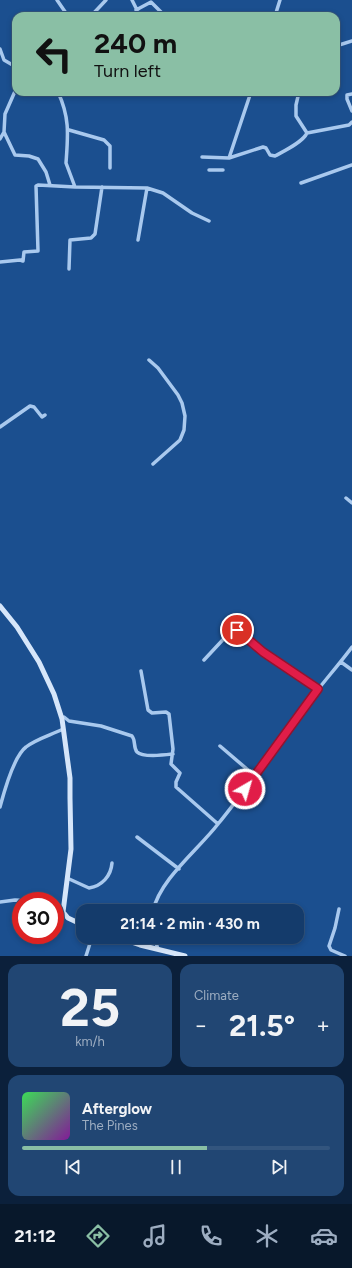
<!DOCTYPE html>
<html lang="en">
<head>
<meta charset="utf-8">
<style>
	body { margin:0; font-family:Figtree,sans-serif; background:#214673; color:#f1f3f6; height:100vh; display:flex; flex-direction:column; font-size:15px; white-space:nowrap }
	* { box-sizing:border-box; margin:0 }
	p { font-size:13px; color:#9dadc1 }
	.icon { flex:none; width:22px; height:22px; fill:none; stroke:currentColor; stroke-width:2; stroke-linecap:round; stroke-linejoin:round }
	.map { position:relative; height:956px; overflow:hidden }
	.panel { display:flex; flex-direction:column; gap:8px; padding:8px; background:#0b203b; flex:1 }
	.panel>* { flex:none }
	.hud { position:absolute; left:12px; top:12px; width:328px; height:84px; border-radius:12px; box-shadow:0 2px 6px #0003,0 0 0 1px #33557e; background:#8abfa5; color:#111; overflow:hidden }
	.speed { position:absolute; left:12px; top:892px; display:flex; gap:8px; font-size:20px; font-weight:700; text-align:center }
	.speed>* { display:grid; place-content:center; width:52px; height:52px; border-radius:50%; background:#143b6b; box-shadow:0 2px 6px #0003,0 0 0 1px #33557e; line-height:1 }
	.speed .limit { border:6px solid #d22; background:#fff; color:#111 }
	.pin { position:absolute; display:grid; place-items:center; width:34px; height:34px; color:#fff; margin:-17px; border:2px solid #fff; border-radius:50%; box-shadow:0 1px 4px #0007 }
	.me { position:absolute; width:44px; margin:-22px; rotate:38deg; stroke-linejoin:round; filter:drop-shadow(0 0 3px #0008) }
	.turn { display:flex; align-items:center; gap:14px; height:84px; padding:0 16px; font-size:18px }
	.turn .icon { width:52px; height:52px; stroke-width:2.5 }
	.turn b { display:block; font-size:28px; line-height:34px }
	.big { font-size:30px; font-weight:700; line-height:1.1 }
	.panel .tile { flex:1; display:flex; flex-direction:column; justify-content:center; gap:6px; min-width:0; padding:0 14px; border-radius:12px; background:#214673 }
	.panel .dial { align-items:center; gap:0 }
	.dial b { font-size:52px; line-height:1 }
	.song { display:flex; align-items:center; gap:12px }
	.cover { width:48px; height:48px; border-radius:6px; background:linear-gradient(135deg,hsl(130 70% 55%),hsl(290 70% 35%)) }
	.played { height:4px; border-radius:2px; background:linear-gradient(90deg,#8abfa5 60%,#33557e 60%) }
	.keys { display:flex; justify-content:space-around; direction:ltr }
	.heat { display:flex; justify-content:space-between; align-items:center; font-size:22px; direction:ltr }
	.panel .tiles { flex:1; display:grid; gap:8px; grid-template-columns:1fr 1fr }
	.tile:last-child { grid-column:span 2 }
	.trip { position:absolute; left:76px; top:904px; width:228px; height:40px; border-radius:12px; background:#143b6b; box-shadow:0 2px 6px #0003,0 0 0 1px #33557e; font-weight:700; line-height:40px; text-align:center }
	.tab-bar { display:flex; height:64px; justify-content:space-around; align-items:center; background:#08182b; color:#9dadc1 }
	.tab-bar .icon { width:28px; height:28px }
	.tab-bar .on { color:#8abfa5 }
	.tab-bar b { font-size:18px; color:#f1f3f6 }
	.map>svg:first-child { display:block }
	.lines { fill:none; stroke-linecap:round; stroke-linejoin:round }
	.street { stroke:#a9c9ee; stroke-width:3.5 }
	.secondary { stroke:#d6e6fa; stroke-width:5 }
	.route-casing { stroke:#92132f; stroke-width:10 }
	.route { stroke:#e11d48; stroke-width:7 }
</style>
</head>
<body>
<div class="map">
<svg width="352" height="956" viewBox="0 0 352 956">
	<rect width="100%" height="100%" fill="#1b4f8f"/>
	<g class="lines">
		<!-- street -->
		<path class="street" d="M 57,0 L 68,16
			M 132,0 L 140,16
			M 136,10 L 151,2 L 165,16
			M 91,16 L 106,0
			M 275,16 L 280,0
			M 336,46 L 352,41
			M 0,49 L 4,60 L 16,67
			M 58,92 C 70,118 68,135 66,163 L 75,187
			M 352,94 L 347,95 L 347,99 L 352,111
			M 223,95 L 224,92
			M 69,130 L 104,140 L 110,146 L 110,168
			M 4,132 L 15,155 L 29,156 L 38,159 L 46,172 L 50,185
			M 307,133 L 349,125 L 352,122
			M 0,139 L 4,132 L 5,114 L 16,89
			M 202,157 L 229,158 L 263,147 L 266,148 L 270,155 L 275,156 C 284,151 303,142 307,133 L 296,116 L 296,105 L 299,92
			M 229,158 L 251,92
			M 209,170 L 223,170
			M 301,183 L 352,165
			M 138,240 L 147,188
			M 0,262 L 20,260 L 23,261 L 24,252 L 38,251 L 36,186 L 38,185 L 75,187 L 147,188 L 163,193 L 192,213 L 209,221
			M 69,269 L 70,240 L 91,238 L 95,234 L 102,187
			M 149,360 L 158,368 L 178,395 L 182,403 L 185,416 L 184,430 L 180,440 L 153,464
			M 0,427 L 30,406 L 34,407 L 42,417 L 45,415
			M 346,498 L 352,503
			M 204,660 L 231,631 L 235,629 L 263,652 L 318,689
			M 341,662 L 352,670
			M 141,671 L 148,710 L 152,713 L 166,712 L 169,714 L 173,749 L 171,764 L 180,773 L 176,782 L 176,787 L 218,824
			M 64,717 L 69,721 L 101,726 L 132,736 C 136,741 133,747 137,752 C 143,758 165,755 173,754
			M 220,746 L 255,776
			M 0,807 C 4,792 14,756 26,747 C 36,739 51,735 63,729
			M 137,837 L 179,869
			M 67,878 L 89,888 C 102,886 111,876 112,863
			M 0,902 L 15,900 L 35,901
			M 55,907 L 63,912
			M 339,909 L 335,928 L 329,946 L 331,950 L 345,956
			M 153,911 C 160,879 198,850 218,824 C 249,786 276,746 305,706 C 320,686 337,667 352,647
			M 154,937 L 158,949
			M 86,956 L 92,937"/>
		<!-- secondary -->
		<path class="secondary" d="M 0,606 L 17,627 L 39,662 L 54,694 L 62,719 L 70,778 L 70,798 L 71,849 L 63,912 L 68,918 L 83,925
			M 117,937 L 140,945 L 185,956"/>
	</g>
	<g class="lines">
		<!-- route casing -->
		<g class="route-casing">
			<path id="route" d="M 237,630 L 263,652 L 318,689 L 245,789"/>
		</g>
		<!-- route -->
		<use href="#route" class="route"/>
	</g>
</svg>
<div class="speed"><div class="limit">30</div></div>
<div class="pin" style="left:237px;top:630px;background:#d93025"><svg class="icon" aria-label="arrive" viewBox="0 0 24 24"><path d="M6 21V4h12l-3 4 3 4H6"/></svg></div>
<svg class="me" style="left:245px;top:789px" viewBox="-20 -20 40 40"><circle r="17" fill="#e11d48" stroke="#fff" stroke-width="3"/><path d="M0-11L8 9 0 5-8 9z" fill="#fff"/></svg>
<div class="trip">21:14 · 2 min · 430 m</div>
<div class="hud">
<div class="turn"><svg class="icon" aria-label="left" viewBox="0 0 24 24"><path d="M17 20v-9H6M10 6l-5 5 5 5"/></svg><div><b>240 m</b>Turn left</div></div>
</div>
</div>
<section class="panel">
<div class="tiles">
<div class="tile dial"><b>25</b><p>km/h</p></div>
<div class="tile"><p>Climate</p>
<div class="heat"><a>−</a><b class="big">21.5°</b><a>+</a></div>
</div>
<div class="tile">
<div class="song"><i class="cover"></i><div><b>Afterglow</b><p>The Pines</p></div></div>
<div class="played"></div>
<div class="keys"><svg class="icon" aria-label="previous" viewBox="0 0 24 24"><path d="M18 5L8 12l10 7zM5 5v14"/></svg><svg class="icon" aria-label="pause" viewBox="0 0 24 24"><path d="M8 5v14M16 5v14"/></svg><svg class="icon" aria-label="next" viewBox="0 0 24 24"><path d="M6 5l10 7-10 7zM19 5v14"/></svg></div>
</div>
</div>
</section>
<nav class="tab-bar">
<b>21:12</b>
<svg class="icon on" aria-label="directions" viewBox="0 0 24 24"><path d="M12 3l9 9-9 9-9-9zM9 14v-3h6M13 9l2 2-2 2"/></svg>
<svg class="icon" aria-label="music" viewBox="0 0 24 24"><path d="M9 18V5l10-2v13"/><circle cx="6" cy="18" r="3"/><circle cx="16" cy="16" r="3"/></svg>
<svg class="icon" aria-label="phone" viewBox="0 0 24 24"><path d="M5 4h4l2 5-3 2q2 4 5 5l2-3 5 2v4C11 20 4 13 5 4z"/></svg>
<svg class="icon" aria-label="climate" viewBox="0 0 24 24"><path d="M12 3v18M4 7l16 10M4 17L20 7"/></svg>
<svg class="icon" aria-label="car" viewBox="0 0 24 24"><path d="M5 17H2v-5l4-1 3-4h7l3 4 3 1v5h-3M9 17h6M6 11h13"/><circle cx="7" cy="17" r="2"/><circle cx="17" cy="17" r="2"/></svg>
</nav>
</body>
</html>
